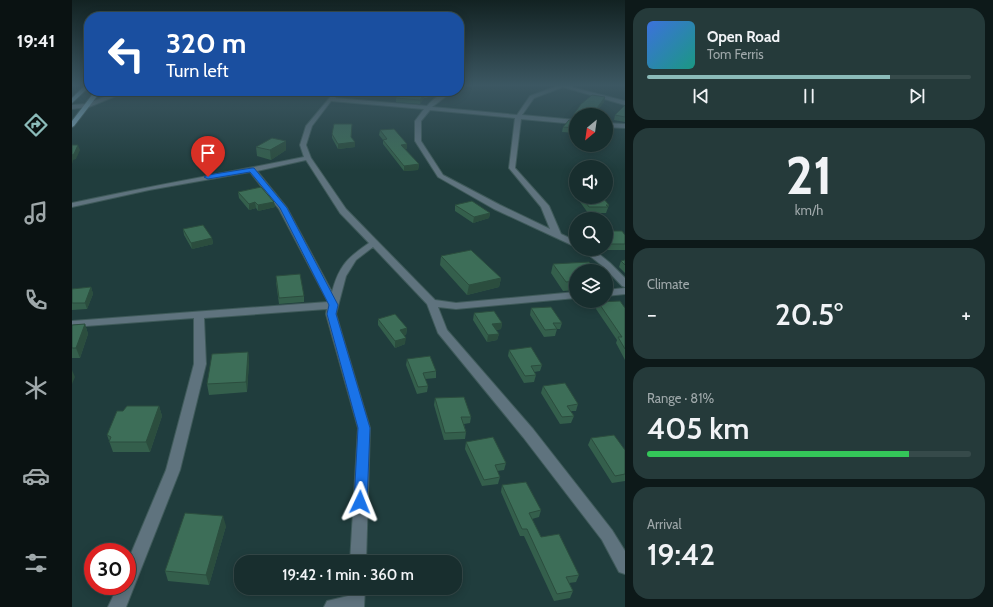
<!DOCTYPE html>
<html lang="en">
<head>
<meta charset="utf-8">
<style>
	body { margin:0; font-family:Cabin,sans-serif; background:#253a3a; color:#f1f3f6; height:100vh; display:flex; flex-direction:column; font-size:15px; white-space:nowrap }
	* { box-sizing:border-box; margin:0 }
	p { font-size:13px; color:#9fa8aa }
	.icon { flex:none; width:22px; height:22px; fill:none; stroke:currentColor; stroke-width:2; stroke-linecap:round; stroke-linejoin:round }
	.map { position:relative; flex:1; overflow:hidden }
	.side { display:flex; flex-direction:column; gap:8px; padding:8px; background:#0d1919; width:368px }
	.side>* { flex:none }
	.guide { position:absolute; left:12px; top:12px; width:380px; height:84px; border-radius:16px; box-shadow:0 2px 10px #0003,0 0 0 1px #364a4a; background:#1a4fa0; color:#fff; overflow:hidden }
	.needle { width:26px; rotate:209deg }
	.tools { position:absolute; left:497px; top:108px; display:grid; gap:8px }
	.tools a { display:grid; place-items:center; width:44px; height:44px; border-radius:50%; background:#182e2e; box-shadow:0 2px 10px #0003,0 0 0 1px #364a4a; font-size:20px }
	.speed { position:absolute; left:12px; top:543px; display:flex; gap:8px; font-size:20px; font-weight:700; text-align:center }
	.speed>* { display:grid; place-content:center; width:52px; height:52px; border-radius:50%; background:#182e2e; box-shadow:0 2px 10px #0003,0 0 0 1px #364a4a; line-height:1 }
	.speed .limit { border:6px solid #d22; background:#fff; color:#111 }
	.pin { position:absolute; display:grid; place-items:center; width:34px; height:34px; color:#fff; margin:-41px -17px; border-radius:50% 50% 50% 0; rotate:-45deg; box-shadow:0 0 4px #0007 }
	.pin .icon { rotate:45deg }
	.me { position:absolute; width:44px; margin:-22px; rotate:2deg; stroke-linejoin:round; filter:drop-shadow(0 0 3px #0008) }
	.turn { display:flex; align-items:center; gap:14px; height:84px; padding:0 16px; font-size:18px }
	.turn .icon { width:52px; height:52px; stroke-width:2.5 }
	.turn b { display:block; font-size:28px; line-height:34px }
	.big { font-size:30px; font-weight:600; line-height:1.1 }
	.side .tile { flex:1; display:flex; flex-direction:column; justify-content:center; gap:6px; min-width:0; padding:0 14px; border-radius:16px; background:#253a3a }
	.side .dial { align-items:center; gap:0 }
	.dial b { font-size:52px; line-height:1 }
	.song { display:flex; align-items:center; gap:12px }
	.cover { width:48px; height:48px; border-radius:6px; background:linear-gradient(135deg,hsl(220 70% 55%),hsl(170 70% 35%)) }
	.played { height:4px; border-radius:2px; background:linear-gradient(90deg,#8bbbb9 75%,#364a4a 75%) }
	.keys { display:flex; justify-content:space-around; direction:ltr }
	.heat { display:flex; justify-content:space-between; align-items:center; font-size:22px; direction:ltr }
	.charge { height:6px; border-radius:3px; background:linear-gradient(90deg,#34c759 81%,#364a4a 0) }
	.trip { position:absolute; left:162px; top:555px; width:228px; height:40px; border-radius:16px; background:#182e2e; box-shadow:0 2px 10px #0003,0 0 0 1px #364a4a; font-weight:600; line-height:40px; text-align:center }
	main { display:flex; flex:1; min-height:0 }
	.tab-bar { display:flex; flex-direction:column; width:72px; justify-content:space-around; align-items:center; background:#0a1212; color:#9fa8aa }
	.tab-bar .icon { width:28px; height:28px }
	.tab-bar .on { color:#8bbbb9 }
	.tab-bar b { font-size:18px; color:#f1f3f6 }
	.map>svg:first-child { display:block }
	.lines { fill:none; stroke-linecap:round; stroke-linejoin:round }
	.minor-casing { stroke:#3f5a5a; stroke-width:2 }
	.major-casing { stroke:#3f5a5a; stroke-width:2 }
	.minor { fill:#5f737e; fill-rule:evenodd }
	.major { fill:#84aec4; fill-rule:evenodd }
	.wall { fill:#345f4c }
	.shaded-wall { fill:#2b4d3e }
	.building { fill:#3d6e58; stroke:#2b4d3e }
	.route { fill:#1a73e8; stroke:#114b97 }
</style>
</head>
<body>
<main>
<nav class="tab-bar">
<b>19:41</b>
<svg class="icon on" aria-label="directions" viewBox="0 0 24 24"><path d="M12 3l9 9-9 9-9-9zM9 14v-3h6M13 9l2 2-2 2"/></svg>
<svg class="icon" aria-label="music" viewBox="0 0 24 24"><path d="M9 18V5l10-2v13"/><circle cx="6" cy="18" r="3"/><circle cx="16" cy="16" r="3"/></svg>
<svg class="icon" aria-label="phone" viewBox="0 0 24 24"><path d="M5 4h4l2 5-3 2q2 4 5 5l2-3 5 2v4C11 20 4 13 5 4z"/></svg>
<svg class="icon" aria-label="climate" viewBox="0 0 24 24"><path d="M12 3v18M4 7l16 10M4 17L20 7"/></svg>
<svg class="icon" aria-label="car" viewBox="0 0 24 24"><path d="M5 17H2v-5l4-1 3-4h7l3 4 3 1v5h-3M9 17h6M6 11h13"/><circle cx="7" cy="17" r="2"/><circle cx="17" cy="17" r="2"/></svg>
<svg class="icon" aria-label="filters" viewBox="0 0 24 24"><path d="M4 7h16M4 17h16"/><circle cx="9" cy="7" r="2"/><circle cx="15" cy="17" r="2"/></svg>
</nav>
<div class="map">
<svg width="553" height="607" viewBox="0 0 553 607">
	<rect width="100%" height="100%" fill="#203d3d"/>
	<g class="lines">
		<!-- minor casing -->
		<g class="minor-casing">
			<path id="minor" d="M 387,85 L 390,85 L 387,87 Z
				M 488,85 L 502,85 L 499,87 L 553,101 L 553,105 L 491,87 L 462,98 L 450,115 L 504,120 L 504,124 L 449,119 L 443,168 L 477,206 L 489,234 L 504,241 L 504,247 L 422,209 L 366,177 L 343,141 L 343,121 L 352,109 L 259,101 L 240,126 L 234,145 L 239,158 L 274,209 L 363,300 L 384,303 L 504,292 L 504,298 L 384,309 L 366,307 L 375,330 L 461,429 L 540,530 L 553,551 L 553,574 L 547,572 L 530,540 L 451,437 L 366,333 L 355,304 L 301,247 L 284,260 L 274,276 L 264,314 L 298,428 L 294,562 L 278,562 L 286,428 L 254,314 L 255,309 L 132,318 L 134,364 L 108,470 L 54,607 L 36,607 L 46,586 L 55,586 L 55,563 L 94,470 L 122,364 L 122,318 L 0,327 L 0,321 L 256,302 L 207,209 L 178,172 L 77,190 L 0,207 L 0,203 C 77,186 155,173 232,157 L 228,145 L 234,126 L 260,95 L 244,91 L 263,92 L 271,91 L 263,98 L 355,106 C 361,99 371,91 381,91 L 360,107 L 445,115 L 458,96 ZM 358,110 L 443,118 L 437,168 L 469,207 L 478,229 L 428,205 L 371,175 L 349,141 L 349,121 ZM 234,160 L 268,213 L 297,243 C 275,258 267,266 260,292 L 215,208 L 185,171 Z
				M 48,91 L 56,91 L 17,107 L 0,109 L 0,105 L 14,104 Z
				M 534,123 L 553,124 L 553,128 L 534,127 Z
				M 509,249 L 522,250 L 538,263 L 553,278 L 553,287 L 550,286 L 532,267 Z
				M 553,288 L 553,294 L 534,296 L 534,290 Z
				M 277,588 L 293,588 L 292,607 L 252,607 L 255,601 L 276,596 Z"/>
		</g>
		<!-- major casing -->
		<g class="major-casing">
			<path id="major" d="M 13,85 L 17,85 L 17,87 L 0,103 L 0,98 Z
				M 23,91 L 29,91 L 2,126 L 0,127 L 0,121 Z"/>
		</g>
		<!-- minor -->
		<use href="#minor" class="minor"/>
		<!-- major -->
		<use href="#major" class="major"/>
	</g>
	<!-- wall -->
	<path class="wall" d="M 329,91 L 359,91 L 355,98 L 352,98 L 348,104 L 324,102 L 324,98 Z
		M 533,97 L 532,102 L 522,115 L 504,115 L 504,119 L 501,118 L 502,114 Z
		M 553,105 L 553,122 L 542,120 L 543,115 Z
		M 504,120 L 504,133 L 490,132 L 491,127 Z
		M 280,124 L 279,138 L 283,147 L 266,149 L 260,138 L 260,134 Z
		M 308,130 L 335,144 L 335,149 L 333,149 L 347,164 L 346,170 L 332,171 L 311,144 L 311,140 L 307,135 Z
		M 184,147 L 214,150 L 199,160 L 185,156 Z
		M 166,192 L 202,202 L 203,207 L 186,211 L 184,208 L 177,210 L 167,198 Z
		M 507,197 L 530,197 L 537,205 L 534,213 L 516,213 L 506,199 Z
		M 383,205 L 418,213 L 417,218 L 401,223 L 383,211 Z
		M 111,229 L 140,238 L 141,244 L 120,249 L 112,235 Z
		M 534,231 L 553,235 L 553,250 L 533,250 L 532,249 L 534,249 Z
		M 369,256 L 429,278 L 427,287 L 395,295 L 368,265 Z
		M 553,260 L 553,273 L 547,267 L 549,261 Z
		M 481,264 L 504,271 L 504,290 L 491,291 L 479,273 Z
		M 204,282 L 232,296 L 232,302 L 207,304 Z
		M 19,287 L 21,294 L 15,309 L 0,310 L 0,289 Z
		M 526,302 L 553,308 L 553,360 L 544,343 L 545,340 L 524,309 Z
		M 459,308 L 490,323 L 488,329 L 485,329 L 483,336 L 472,337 L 458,315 Z
		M 402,313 L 430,323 L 429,329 L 424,330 L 427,334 L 425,340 L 415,342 L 401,320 Z
		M 306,319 L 335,328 L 334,335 L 332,335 L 333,344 L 323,348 L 306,325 Z
		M 13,324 L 16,334 L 8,358 L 0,358 L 0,325 Z
		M 437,350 L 470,365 L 468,371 L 462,372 L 464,375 L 462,382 L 452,383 L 436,356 Z
		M 176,352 L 177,362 L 175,392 L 137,395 L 135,384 Z
		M 335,359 L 364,371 L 364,378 L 353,379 L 356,386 L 355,392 L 345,394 L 334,365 Z
		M 471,386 L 506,404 L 504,411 L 499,411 L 502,416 L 499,423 L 488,424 L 469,393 Z
		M 363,398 L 399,417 L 398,423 L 392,424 L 394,432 L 393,439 L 372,440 L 362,405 Z
		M 87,406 L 90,416 L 78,452 L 41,452 L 35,435 L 51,411 Z
		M 519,438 L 553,450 L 553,481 L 540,483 L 516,445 Z
		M 394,442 L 434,463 L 432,470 L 425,471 L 428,477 L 426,484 L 410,486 L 393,449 Z
		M 430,485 L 469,510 L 467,517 L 460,519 L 469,537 L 507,575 L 504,582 L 497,583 L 501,591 L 498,598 L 482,601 L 452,536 L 448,536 L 429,492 Z
		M 154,526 L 137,585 L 96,581 L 93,571 Z"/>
	<!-- shaded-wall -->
	<path class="shaded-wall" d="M 357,91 L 359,91 L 355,98 L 355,94 Z
		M 352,94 L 352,98 L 348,104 L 348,100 Z
		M 533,97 L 532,102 L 522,115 L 520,115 Z
		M 214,141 L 214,150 L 199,160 L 198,150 Z
		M 283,142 L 283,147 L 266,149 L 266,144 Z
		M 335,144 L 335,149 L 329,150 L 329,145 Z
		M 6,145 L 8,150 L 4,159 L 1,160 L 0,164 L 0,155 Z
		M 347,164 L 346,170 L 332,171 L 332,166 Z
		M 183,202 L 184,208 L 177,210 L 177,204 Z
		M 202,202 L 203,207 L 186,211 L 186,205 Z
		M 418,213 L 417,218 L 401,223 L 402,217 Z
		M 140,238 L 141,244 L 120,249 L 119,243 Z
		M 429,278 L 427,287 L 395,295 L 397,285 Z
		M 19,287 L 21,294 L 15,309 L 13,303 Z
		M 430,323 L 429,329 L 419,331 L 420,324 Z
		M 13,324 L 16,334 L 8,358 L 4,348 Z
		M 335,328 L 334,335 L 327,337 L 328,330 Z
		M 427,334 L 425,340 L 415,342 L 416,335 Z
		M 334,338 L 333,344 L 323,348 L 323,341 Z
		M 176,352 L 177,362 L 175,392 L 174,382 Z
		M 0,370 L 3,377 L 0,384 Z
		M 87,406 L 90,416 L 78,452 L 74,442 Z
		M 151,516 L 154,526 L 137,585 L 134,575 Z"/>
	<!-- building -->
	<path class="building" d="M 329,91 L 357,91 L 355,94 L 352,94 L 348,100 L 324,98 Z
		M 520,95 L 533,97 L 520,115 L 506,115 L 502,114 L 509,104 Z
		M 553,105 L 553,117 L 543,115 Z
		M 497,120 L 504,120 L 504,128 L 491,127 Z
		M 262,124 L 280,124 L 279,137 L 283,142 L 266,144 L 260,134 Z
		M 322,129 L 335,144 L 329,145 L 347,164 L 332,166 L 311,140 L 315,139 L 308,130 Z
		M 200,138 L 214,141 L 198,150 L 184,147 Z
		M 0,145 L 6,145 L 2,154 L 0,155 Z
		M 189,187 L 202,202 L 186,205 L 183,202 L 177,204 L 166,192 Z
		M 510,197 L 530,197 L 537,205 L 534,205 L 536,207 L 517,207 Z
		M 400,201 L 418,213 L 402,217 L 383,205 Z
		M 131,225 L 140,238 L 119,243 L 111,229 Z
		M 534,231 L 550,231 L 553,235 L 553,244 L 535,244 Z
		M 399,250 L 429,278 L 397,285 L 369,256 Z
		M 553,260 L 553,265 L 549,261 Z
		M 517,262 L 525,271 L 504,271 L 504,281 L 494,282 L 481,264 Z
		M 228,274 L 232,296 L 207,298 L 204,276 Z
		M 19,287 L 13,303 L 0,303 L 0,289 Z
		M 548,301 L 553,308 L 553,349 L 546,337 L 550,337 L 526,302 Z
		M 479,307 L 490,323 L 481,323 L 485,329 L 473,330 L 459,308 Z
		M 422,311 L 430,323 L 420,324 L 427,334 L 416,335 L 402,313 Z
		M 323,314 L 335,328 L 328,330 L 334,338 L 323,341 L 306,319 Z
		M 13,324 L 4,348 L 0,348 L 0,325 Z
		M 459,347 L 470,365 L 459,366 L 464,375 L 453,376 L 437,350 Z
		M 176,352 L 174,382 L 135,384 L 140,354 Z
		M 358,356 L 364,371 L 351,373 L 356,386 L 346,387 L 335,359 Z
		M 493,383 L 506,404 L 495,406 L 502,416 L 490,417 L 471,386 Z
		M 392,397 L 399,417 L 389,417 L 394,432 L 373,433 L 363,398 Z
		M 55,406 L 87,406 L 74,442 L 37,442 L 39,437 L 35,435 L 45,411 L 51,411 Z
		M 542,435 L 553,450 L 553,474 L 543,476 L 519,438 Z
		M 421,437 L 434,463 L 423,465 L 428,477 L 412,480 L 394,442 Z
		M 454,482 L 469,510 L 457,513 L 469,537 L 487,534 L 507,575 L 494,577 L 501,591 L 485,594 L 455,529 L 450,529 L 430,485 Z
		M 113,513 L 151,516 L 134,575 L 93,571 Z"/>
	<!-- sky -->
	<linearGradient id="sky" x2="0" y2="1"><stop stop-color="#122222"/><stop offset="0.5" stop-color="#3c5762"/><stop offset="1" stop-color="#3c5762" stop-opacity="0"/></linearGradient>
	<rect width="553" height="170" fill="url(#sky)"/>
	<!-- route -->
	<path class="route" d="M 180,168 L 182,168 L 215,208 L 266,305 L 264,314 L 298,428 L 295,502 L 293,506 L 288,508 L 284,506 L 282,502 L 286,428 L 255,314 L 257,305 L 208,208 L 178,172 L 136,179 L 132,177 L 136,175 Z"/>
</svg>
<div class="tools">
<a><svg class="needle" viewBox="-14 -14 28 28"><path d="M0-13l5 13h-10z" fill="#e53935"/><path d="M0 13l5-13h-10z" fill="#9fa8aa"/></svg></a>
<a><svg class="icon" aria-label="sound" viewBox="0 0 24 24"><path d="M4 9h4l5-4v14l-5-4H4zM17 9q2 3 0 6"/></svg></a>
<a><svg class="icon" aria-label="search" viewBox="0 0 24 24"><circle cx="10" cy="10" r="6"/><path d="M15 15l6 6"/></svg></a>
<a><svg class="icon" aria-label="layers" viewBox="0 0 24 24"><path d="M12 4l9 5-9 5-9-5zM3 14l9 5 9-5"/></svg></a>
</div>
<div class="speed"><div class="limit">30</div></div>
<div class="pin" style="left:136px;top:177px;background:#d93025"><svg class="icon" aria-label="arrive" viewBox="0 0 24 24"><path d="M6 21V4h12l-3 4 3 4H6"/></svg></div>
<svg class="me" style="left:288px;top:502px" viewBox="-20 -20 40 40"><path d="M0-17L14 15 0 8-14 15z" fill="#1a73e8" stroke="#fff" stroke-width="4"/></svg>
<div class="trip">19:42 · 1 min · 360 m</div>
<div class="guide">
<div class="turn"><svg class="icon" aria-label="left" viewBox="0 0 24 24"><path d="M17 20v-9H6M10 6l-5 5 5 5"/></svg><div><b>320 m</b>Turn left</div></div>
</div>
</div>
<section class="side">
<div class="tile">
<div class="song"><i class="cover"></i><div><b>Open Road</b><p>Tom Ferris</p></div></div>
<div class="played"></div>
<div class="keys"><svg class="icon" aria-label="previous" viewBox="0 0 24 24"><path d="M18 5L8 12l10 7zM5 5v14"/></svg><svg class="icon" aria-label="pause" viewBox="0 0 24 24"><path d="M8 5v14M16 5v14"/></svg><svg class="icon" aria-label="next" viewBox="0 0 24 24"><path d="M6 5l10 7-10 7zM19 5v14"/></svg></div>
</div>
<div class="tile dial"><b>21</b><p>km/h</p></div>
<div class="tile"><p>Climate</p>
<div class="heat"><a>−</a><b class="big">20.5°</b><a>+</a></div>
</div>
<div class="tile"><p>Range · 81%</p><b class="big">405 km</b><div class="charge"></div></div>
<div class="tile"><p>Arrival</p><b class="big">19:42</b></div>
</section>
</main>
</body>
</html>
